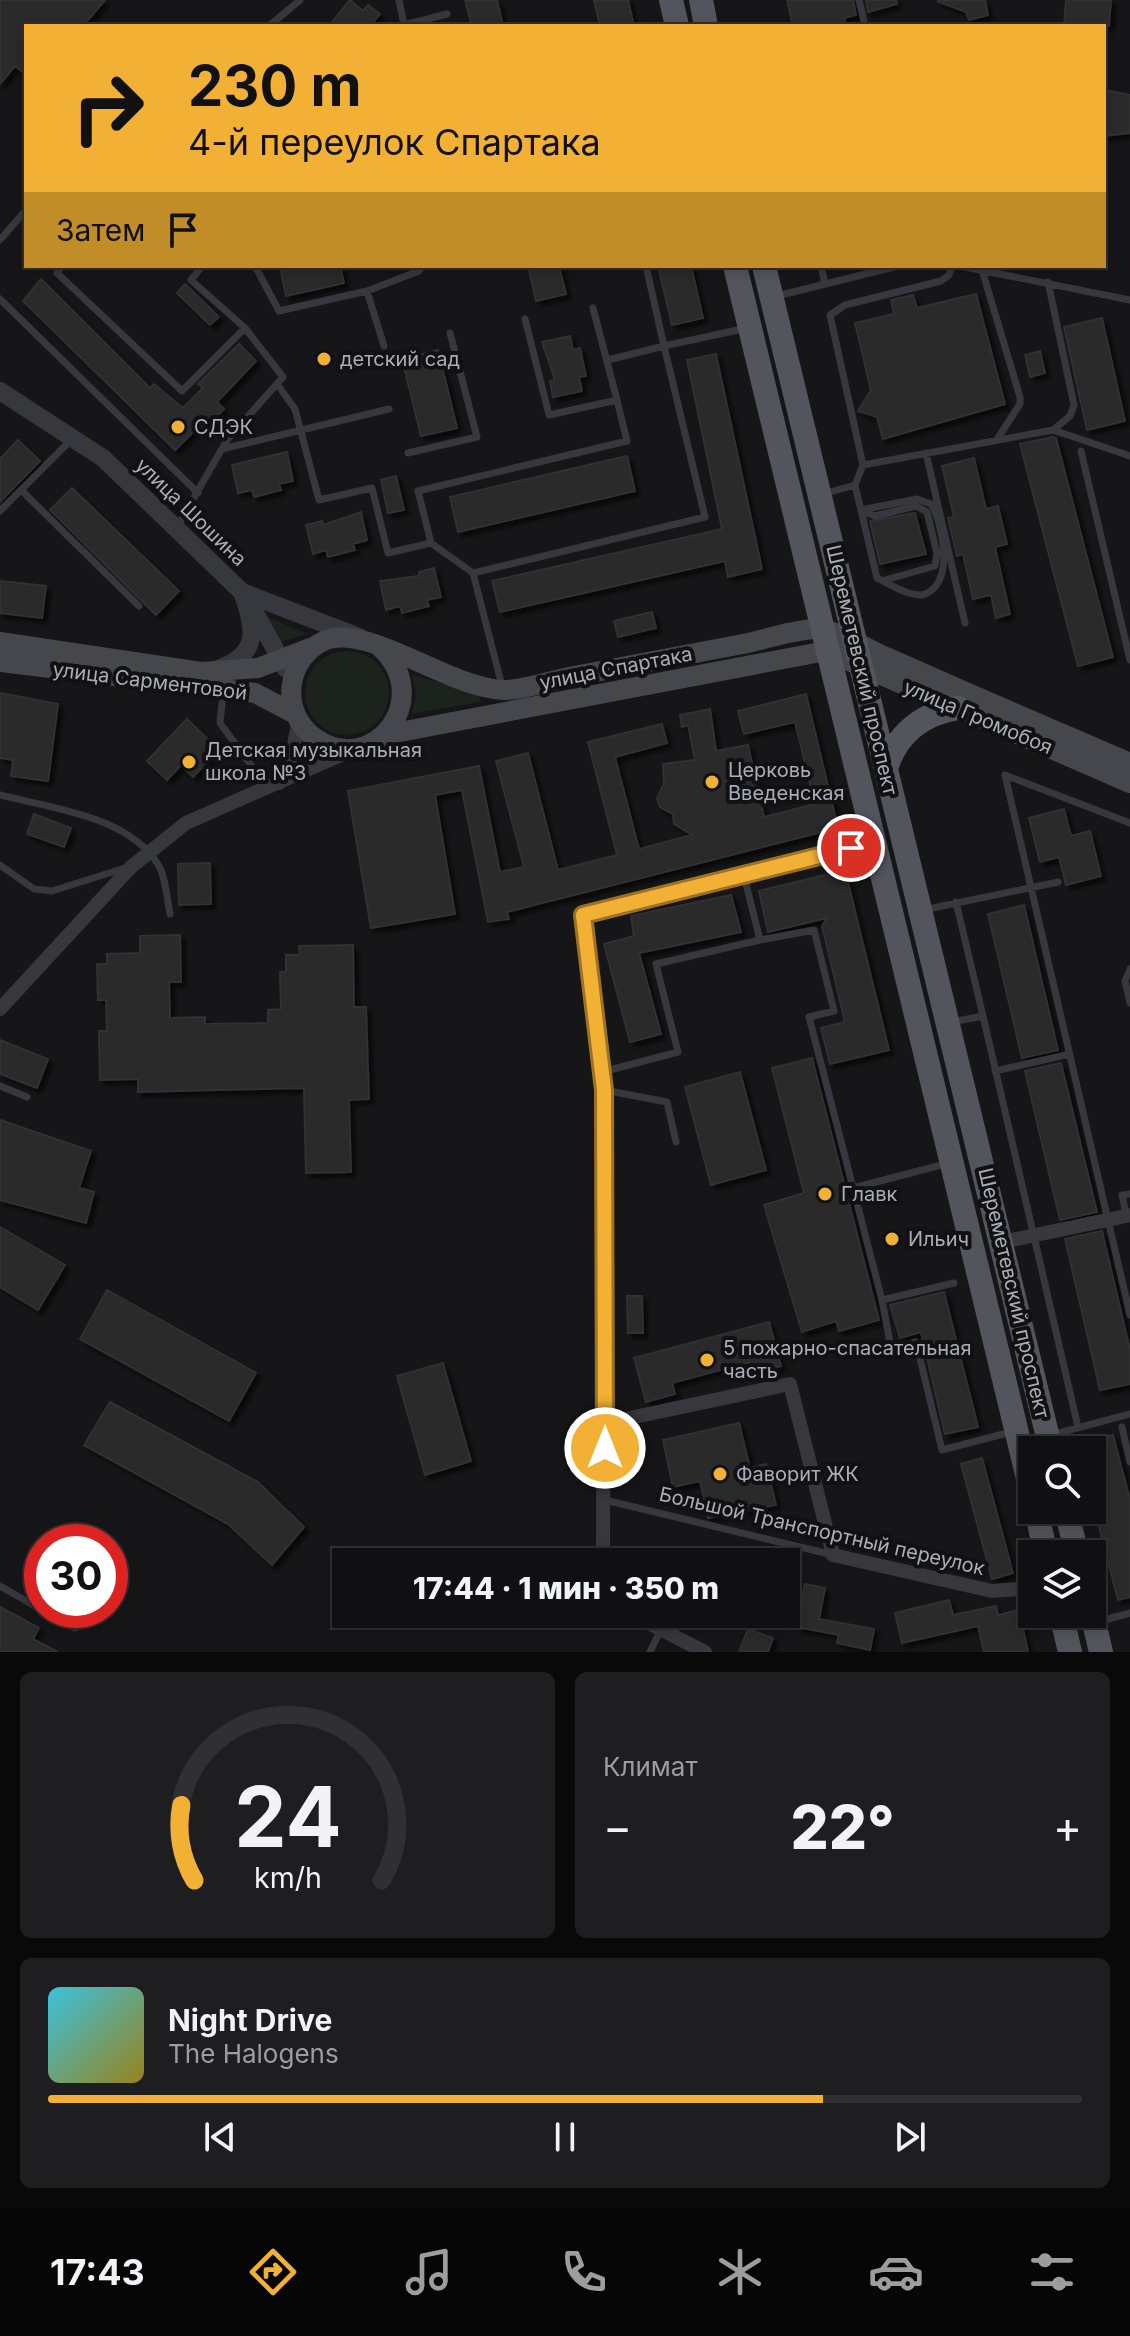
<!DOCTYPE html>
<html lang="ru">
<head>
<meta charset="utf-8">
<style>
	body { margin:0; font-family:Inter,sans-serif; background:#1e1e20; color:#f1f3f6; height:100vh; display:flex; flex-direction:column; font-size:30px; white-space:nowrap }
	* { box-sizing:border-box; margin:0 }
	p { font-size:26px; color:#9c9d9f }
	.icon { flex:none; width:44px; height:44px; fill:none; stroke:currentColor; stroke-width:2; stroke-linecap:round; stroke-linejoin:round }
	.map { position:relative; height:1652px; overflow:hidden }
	.side { display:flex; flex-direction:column; gap:20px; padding:20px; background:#09090a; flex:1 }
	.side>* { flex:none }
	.banner { position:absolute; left:24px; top:24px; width:1082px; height:244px; border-radius:0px; box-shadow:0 4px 12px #0003,0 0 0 2px #303032; background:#f2b134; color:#111; overflow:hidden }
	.buttons { position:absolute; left:1018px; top:1436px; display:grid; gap:16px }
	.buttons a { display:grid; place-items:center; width:88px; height:88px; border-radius:0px; background:#101012; box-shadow:0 4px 12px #0003,0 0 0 2px #303032; font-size:40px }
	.speed { position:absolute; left:24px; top:1524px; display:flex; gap:16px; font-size:40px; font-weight:700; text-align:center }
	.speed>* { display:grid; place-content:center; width:104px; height:104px; border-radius:50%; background:#101012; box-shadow:0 4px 12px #0003,0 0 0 2px #303032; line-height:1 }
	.speed .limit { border:12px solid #d22; background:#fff; color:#111 }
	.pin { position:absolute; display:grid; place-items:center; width:68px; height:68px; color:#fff; margin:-34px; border:4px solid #fff; border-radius:50%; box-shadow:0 2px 8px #0007 }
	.me { position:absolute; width:88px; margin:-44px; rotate:0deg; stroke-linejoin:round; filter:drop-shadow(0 0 6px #0008) }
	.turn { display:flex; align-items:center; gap:28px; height:168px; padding:0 32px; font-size:36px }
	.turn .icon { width:104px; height:104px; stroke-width:2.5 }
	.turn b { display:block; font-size:56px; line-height:68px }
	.then { display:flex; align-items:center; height:76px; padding:0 32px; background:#0003; gap:16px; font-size:30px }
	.big { font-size:60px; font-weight:800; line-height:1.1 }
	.side .tile { flex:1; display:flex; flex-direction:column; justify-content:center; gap:12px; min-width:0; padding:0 28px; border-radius:12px; background:#1e1e20 }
	.side .dial { align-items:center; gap:0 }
	.dial svg { height:208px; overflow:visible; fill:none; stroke:#303032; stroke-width:7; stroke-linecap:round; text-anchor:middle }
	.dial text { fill:#f1f3f6; stroke:none }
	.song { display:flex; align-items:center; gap:24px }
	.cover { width:96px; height:96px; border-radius:12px; background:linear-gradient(135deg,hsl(190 70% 55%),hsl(50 70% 35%)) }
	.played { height:8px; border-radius:4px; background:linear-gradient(90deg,#f2b134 75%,#303032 75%) }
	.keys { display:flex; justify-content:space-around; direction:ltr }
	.heat { display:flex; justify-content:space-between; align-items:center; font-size:44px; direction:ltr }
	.side .tiles { flex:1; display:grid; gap:20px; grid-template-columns:1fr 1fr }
	.tile:last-child { grid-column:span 2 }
	.trip { position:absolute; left:332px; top:1548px; width:468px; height:80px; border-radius:0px; background:#101012; box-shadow:0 4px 12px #0003,0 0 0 2px #303032; font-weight:800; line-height:80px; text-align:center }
	.menu { display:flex; height:128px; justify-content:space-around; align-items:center; background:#060607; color:#9c9d9f }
	.menu .icon { width:56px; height:56px }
	.menu .selected { color:#f2b134 }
	.menu b { font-size:36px; color:#f1f3f6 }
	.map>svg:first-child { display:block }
	.green { fill:#1c231d }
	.building { fill:#29292c; stroke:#303034; stroke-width:2; filter:url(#shadow) }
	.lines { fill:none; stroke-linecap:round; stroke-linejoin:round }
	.service { stroke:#37383d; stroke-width:7 }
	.minor { stroke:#37383d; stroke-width:14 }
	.tertiary { stroke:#37383d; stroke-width:18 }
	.secondary { stroke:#45474d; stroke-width:20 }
	.primary { stroke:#53555c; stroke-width:24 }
	.route-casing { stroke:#9d7322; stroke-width:20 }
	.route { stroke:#f2b134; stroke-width:14 }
	.poi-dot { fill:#f2b134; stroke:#111113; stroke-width:3 }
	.labels { text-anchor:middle; stroke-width:8; stroke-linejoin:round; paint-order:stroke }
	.poi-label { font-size:20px; fill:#a8adb8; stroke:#111113; text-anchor:start }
	.street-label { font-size:20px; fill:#a8adb8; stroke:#111113 }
</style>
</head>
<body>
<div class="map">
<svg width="1130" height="1652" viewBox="0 0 1130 1652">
	<defs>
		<filter id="shadow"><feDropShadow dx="4.5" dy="4.5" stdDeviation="2" flood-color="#0009"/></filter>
	</defs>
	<rect width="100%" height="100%" fill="#161618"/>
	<!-- green -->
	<path class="green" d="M 265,616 L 307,634 L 280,642 Z
		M305 693a42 42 0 1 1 84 0a42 42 0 1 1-84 0Z
		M 412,675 L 479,693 L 480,702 L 411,714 L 416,698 Z"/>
	<!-- building -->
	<path class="building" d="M 0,0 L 105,0 L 83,26 L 26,26 L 26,75 L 15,66 L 0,84 Z
		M 350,0 L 363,11 L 368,5 L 380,14 L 370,26 L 329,26 Z
		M 465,0 L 497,0 L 503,26 L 472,26 Z
		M 594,0 L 628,0 L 634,26 L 600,26 Z
		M 787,0 L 853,0 L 856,15 L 844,18 L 846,26 L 793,26 Z
		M 866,0 L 896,0 L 897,4 L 868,12 Z
		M 985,0 L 988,15 L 969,20 L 966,12 L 937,1 Z
		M 1066,0 L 1111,0 L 1109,26 L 1064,26 Z
		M 1105,90 L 1130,95 L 1130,133 L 1104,136 Z
		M 286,266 L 340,266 L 344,283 L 286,296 L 281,271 L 287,270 Z
		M 528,266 L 559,266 L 566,294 L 536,301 Z
		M 658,266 L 691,266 L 703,318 L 672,325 Z
		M 41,279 L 150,388 L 154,384 L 183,408 L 203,388 L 198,384 L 239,344 L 256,361 L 217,402 L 224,409 L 204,429 L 200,425 L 175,450 L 23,301 Z
		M 185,284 L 219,317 L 210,325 L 177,293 Z
		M 976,294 L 1005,404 L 883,439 L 877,417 L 858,411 L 871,390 L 855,323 L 894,314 L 891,300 L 913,295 L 917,308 Z
		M 1102,318 L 1125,421 L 1087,430 L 1064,327 Z
		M 570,336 L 573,350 L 580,348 L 586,376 L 579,377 L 582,391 L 553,397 L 550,381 L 555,380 L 542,342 Z
		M 438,350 L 457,428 L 421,436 L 402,359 Z
		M 1040,351 L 1045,373 L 1030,377 L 1025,355 Z
		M 716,354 L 762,569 L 728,577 L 725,561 L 500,612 L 492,581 L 722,529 L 687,360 Z
		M 1053,437 L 1056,438 L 1113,657 L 1078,666 L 1020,444 Z
		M 18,440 L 40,461 L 0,502 L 0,459 Z
		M 287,452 L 293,481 L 279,484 L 281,490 L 254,497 L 252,490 L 238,493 L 232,465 Z
		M 627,456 L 635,491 L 458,532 L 450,497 Z
		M 974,458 L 986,509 L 998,506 L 1007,544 L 995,547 L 1010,614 L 996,618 L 991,595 L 973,599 L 963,554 L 957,556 L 948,518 L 954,517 L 942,466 Z
		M 396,476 L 404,510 L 388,513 L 381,480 Z
		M 72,488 L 179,591 L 156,615 L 50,510 Z
		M 361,512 L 367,540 L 353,544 L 355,550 L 328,557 L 326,550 L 313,554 L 306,525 L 322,521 L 323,525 Z
		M 915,513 L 926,554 L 880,564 L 870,521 Z
		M 434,568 L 441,597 L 427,600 L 429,606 L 402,613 L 400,606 L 386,610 L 380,581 L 419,576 L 419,572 Z
		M 0,581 L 46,586 L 42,618 L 0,613 Z
		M 652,612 L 656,628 L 618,637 L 614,621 Z
		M 0,693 L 58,704 L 48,781 L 11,776 L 13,760 L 0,758 Z
		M 806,694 L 838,828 L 507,912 L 509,919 L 488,922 L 462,790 L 435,795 L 455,914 L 371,928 L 348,791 L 479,766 L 500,872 L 524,867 L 496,761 L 528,753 L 558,870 L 617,855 L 588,742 L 662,724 L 667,743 L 615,757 L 639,849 L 692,835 L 674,824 L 673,814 L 660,807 L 657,798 L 664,784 L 663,764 L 695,760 L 688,725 L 682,727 L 680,715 L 710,709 L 716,751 L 748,745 L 764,817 L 815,804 L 795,722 L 744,734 L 738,711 Z
		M 187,719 L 219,750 L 193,777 L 181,765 L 167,780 L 147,761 Z
		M 1064,809 L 1071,836 L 1090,831 L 1101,876 L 1066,885 L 1059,857 L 1040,862 L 1029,818 Z
		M 34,814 L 71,828 L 64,847 L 27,834 Z
		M 210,863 L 211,904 L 179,905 L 178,864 Z
		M 845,870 L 889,1050 L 830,1064 L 821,1028 L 845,1022 L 822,926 L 827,918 L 768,932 L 759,891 Z
		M 731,895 L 741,932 L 639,953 L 661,1034 L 630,1042 L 604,944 L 634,936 L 631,916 Z
		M 1024,905 L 1058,1050 L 1022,1058 L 988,914 Z
		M 180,935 L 181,982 L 169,982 L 170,1018 L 205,1017 L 205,1024 L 268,1023 L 268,1010 L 281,1009 L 280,972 L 286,972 L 286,955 L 300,955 L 299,946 L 353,945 L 354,1007 L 366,1007 L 369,1099 L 349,1100 L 351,1172 L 306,1173 L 304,1088 L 138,1092 L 138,1079 L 100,1080 L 99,1031 L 107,1031 L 106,1000 L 98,1000 L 97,964 L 107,964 L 107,954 L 140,953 L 140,936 Z
		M 0,1040 L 48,1059 L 37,1088 L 0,1074 Z
		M 812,1058 L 879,1320 L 839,1331 L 836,1321 L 802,1332 L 764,1205 L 804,1193 L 772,1068 Z
		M 1061,1063 L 1097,1212 L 1060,1220 L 1025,1071 Z
		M 740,1072 L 766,1170 L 711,1185 L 685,1087 Z
		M 0,1120 L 91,1151 L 79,1188 L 94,1192 L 86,1223 L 0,1200 Z
		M 0,1227 L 65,1265 L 38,1310 L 0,1287 Z
		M 1102,1231 L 1130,1350 L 1130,1384 L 1100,1390 L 1065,1239 Z
		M 107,1290 L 256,1373 L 229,1421 L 80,1339 Z
		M 944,1292 L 978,1427 L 945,1434 L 921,1332 L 900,1338 L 890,1305 Z
		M 627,1296 L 642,1296 L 643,1333 L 628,1333 Z
		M 769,1322 L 781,1366 L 753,1374 L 750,1362 L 672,1383 L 675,1394 L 646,1402 L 634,1358 Z
		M 443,1363 L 471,1461 L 425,1475 L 397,1376 Z
		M 110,1402 L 258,1482 L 304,1527 L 272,1565 L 228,1524 L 84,1445 Z
		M 739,1423 L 750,1468 L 766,1464 L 776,1505 L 708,1518 L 700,1481 L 673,1487 L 663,1440 Z
		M 1113,1435 L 1130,1500 L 1130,1597 L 1118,1600 L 1092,1499 L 1092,1440 Z
		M 982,1458 L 1013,1573 L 992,1579 L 961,1464 Z
		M 805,1584 L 825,1588 L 819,1619 L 874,1629 L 870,1650 L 837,1643 L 839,1635 L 797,1627 Z
		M 949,1600 L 953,1615 L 996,1606 L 998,1615 L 1019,1610 L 1028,1652 L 984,1652 L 978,1626 L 902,1643 L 895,1613 Z
		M 0,1607 L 39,1628 L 33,1639 L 58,1652 L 0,1652 Z
		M 748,1629 L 773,1638 L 768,1652 L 739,1652 Z"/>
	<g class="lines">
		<!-- service -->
		<path class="service" d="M 399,0 L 404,25 L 447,14
			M 859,0 L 865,26
			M 269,26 L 300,0
			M 0,240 L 26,210
			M 62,266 L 57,273 L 182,391 L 245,328
			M 255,266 L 279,311 L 367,291 L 419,271 L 422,266
			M 821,266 L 825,284
			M 960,266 L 1130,300
			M 982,270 L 1020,397 L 1020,404 L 998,438
			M 1048,282 L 1074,405 L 1070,416 L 1053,430
			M 367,291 L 384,346
			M 777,296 L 898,266
			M 0,299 L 198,493
			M 525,319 L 549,415 L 617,400 L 593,308
			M 608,360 L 664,346 L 646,266
			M 277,384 L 295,409 L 319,500 L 372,488 L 388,553 L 431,543
			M 222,449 L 389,409
			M 1081,451 L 1130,660
			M 408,453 L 477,437 L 450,333
			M 926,453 L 965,623
			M 863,465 L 1053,430 L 1130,456
			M 855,485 L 877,578 C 888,583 912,599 925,594 C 955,582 943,524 931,504 L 917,499 L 861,510
			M 21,490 L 139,606
			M 823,494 L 855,485 L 863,465 L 830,315 L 845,305 L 941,281 L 949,275 L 952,266
			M 0,511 L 72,439
			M 863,511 L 875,516 L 916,506 L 927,512 L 937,553 L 935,566 L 885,580
			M 177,527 L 227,440 L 283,377 L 245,328 L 191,280 L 202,266
			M 473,573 L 431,543 L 418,491 L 627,441 L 617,400
			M 502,686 L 473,573 L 705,517 L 664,346 L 747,328
			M 223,693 L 220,723 L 267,787
			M 1005,775 L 1130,1315
			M 1005,775 L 1130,823
			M 0,795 C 51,808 130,816 159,866 C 166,879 167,899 170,914
			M 0,865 L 34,889 L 52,891 L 125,868
			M 744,876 L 760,940 L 814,930 L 834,1011 L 809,1017 L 882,1300
			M 956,902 L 983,1016
			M 923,910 L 1058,882
			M 1130,969 L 1125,981 L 1130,1003
			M 952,1022 L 983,1016 L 1078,1427
			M 995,1071 L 1070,1054
			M 602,1072 L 678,1052 L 656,964 L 760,940
			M 0,1086 L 27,1097
			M 604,1090 L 667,1102 L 676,1142
			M 853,1188 L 949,1163
			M 1126,1214 L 1122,1195 L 1130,1194
			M 954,1283 L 882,1300 L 891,1348 L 916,1342 L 942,1450 L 1011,1432
			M 1122,1427 L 1130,1462
			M 1051,1435 L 1130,1414
			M 605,1500 L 833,1555
			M 0,1586 L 42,1610
			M 43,1610 L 75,1628
			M 1097,1622 L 1130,1613
			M 650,1652 L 661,1629"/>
		<!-- minor -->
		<path class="minor" d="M 279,783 L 289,766 L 299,721
			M 0,1009 L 131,867 L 186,823 L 352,750
			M 1002,1242 L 1130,1215
			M 606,1423 L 790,1384 L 833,1555 L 992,1591 L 1032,1588
			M 603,1562 L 604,1090 L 583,915 L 873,842
			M 631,1614 L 705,1652"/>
		<!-- tertiary -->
		<path class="tertiary" d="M 0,391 L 103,458 L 242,592 L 359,637
			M 254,611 L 286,669
			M 218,669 C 261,654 255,628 242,592"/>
		<!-- secondary -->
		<path class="secondary" d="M 0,642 L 201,672 L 258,668 L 310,648
			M 380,647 C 436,698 373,779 315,738 C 279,713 285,657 326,640 C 369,624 451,689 504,690 C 524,690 549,681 569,677 C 629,666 688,654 748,643 C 770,638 796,629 819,629 C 834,629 870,650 886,657 C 967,693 1049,728 1130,763
			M 0,662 L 255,693 L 295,714
			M 384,735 L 826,651 L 1130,783"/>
		<!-- primary -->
		<path class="primary" d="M 671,0 L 677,26
			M 701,0 L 706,26
			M 735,266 L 1032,1495
			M 764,266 L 1051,1450
			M 886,769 C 896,734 923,713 958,708
			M 1036,1510 L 1046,1554
			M 1066,1510 L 1077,1554
			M 1061,1614 L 1070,1652
			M 1092,1614 L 1101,1652"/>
	</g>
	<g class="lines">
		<!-- route casing -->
		<g class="route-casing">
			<path id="route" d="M 605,1448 L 604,1090 L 583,915 L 851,848"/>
		</g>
		<!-- route -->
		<use href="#route" class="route"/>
	</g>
	<!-- markers -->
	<g class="poi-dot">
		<circle cx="324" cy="359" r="8"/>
		<circle cx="178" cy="427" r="8"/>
		<circle cx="189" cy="762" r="8"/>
		<circle cx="712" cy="782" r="8"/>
		<circle cx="825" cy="1194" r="8"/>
		<circle cx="892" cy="1239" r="8"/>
		<circle cx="707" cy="1360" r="8"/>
		<circle cx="720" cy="1474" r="8"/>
	</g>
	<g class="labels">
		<!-- poi labels -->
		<g class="poi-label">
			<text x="340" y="366">детский сад</text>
			<text x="194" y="434">СДЭК</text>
			<text x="205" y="757">Детская музыкальная<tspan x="205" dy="23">школа №3</tspan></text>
			<text x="728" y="777">Церковь<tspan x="728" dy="23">Введенская</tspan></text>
			<text x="841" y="1201">Главк</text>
			<text x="908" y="1246">Ильич</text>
			<text x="723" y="1355">5 пожарно-спасательная<tspan x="723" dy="23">часть</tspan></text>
			<text x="736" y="1481">Фаворит ЖК</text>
		</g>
		<!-- street labels -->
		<g class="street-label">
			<text transform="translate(191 512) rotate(44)" y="7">улица Шошина</text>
			<text transform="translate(616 668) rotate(-11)" y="7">улица Спартака</text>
			<text transform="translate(862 670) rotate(77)" y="7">Шереметевский проспект</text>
			<text transform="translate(150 681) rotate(7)" y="7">улица Сарментовой</text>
			<text transform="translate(978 717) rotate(23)" y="7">улица Громобоя</text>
			<text transform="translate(1014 1293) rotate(77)" y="7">Шереметевский проспект</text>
			<text transform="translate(822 1531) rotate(13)" y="7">Большой Транспортный переулок</text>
		</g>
	</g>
</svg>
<div class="buttons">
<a><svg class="icon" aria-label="search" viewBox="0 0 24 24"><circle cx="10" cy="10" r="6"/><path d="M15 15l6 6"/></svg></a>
<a><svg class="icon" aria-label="layers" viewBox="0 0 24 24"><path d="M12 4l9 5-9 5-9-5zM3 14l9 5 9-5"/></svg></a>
</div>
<div class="speed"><div class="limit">30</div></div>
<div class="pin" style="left:851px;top:848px;background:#d93025"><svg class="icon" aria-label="arrive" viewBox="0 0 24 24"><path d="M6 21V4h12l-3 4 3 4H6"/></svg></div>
<svg class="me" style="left:605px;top:1448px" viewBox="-20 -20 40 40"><circle r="17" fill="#f2b134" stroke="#fff" stroke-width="3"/><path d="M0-11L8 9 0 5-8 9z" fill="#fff"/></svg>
<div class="trip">17:44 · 1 мин · 350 m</div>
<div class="banner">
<div class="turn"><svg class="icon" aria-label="right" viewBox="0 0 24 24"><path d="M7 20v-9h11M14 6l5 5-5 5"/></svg><div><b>230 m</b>4-й переулок Спартака</div></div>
<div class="then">Затем<svg class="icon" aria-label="arrive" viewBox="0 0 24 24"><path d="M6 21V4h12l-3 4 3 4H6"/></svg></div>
</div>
</div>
<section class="side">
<div class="tiles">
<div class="tile dial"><svg viewBox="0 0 100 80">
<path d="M14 69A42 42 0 1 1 86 69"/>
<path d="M14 69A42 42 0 0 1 9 40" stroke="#f2b134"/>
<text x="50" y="56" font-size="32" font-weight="700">24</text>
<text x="50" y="72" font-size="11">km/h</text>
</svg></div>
<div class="tile"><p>Климат</p>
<div class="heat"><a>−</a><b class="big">22°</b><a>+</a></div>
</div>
<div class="tile">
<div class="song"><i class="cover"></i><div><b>Night Drive</b><p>The Halogens</p></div></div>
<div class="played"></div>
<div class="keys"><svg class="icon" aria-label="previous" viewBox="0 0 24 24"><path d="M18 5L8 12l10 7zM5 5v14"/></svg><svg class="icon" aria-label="pause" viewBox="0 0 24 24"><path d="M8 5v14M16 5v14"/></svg><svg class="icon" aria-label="next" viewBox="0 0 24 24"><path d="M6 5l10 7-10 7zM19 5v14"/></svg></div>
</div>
</div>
</section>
<nav class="menu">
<b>17:43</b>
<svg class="icon selected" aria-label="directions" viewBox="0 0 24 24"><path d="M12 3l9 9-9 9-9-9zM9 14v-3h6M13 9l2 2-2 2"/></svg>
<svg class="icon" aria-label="music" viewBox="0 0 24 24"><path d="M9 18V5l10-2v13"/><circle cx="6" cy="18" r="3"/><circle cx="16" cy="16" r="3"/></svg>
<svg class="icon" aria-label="phone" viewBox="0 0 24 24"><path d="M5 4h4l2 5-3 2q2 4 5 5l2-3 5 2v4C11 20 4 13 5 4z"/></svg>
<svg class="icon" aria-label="climate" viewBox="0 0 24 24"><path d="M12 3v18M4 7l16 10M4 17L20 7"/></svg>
<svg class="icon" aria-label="car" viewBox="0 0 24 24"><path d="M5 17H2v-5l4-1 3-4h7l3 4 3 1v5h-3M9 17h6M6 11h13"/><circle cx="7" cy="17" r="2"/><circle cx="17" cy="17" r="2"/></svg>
<svg class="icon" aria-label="filters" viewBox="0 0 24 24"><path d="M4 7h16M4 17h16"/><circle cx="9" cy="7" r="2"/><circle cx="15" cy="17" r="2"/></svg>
</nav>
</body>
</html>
